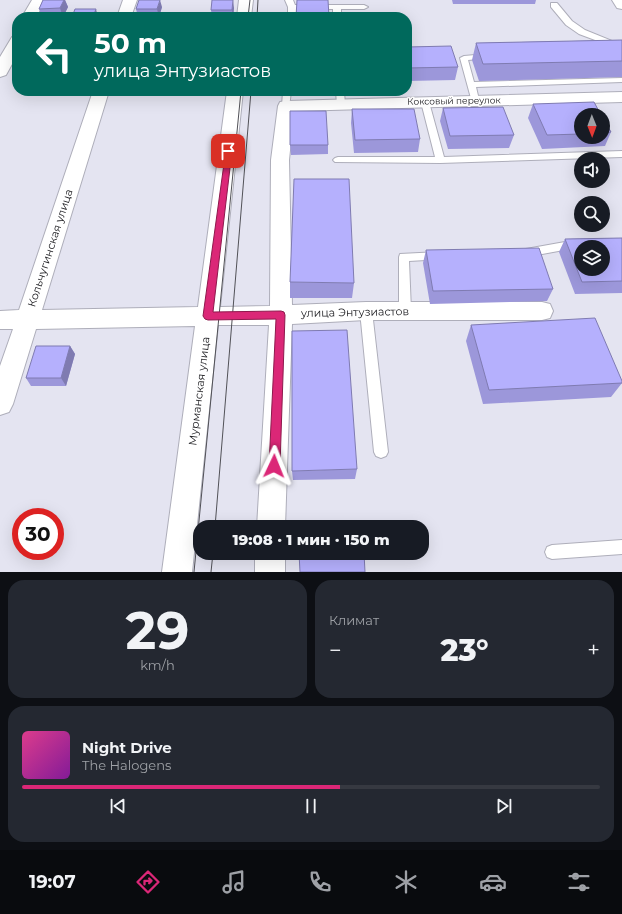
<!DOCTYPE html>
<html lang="ru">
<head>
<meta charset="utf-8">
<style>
	body { margin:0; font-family:Montserrat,sans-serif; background:#242831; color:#f1f3f6; height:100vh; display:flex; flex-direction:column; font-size:15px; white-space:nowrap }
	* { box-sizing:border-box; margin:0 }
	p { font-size:13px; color:#9ea1a6 }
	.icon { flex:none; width:22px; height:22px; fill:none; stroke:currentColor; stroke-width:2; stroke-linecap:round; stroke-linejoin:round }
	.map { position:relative; height:572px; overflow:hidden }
	.side { display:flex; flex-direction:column; gap:8px; padding:8px; background:#0d0f14; flex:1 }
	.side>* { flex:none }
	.banner { position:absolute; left:12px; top:12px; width:400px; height:84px; border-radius:16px; box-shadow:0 4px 16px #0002; background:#00695c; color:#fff; overflow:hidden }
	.needle { width:26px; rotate:179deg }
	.fabs { position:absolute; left:574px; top:108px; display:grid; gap:8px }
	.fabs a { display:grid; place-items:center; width:36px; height:36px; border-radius:50%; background:#171b24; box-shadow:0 4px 16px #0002; font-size:20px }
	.speed { position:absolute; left:12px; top:508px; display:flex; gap:8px; font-size:20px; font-weight:700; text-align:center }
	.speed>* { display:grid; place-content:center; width:52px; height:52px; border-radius:50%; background:#171b24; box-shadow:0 4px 16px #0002; line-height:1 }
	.speed .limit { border:6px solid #d22; background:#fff; color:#111 }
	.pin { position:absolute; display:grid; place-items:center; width:34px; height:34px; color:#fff; margin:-17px; border-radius:8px; box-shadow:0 2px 6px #0006 }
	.me { position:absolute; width:44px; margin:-22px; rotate:2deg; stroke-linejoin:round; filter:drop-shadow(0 0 3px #0008) }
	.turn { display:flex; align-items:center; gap:14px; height:84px; padding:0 16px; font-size:18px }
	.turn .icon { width:52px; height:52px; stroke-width:2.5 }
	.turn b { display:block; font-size:28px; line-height:34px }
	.big { font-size:30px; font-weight:800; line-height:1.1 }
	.side .tile { flex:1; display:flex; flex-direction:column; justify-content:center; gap:6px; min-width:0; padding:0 14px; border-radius:16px; background:#242831 }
	.side .dial { align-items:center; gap:0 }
	.dial b { font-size:52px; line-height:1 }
	.song { display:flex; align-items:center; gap:12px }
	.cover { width:48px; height:48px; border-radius:6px; background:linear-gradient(135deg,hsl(330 70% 55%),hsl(290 70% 35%)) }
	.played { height:4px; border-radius:2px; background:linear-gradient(90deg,#db2777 55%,#363941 55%) }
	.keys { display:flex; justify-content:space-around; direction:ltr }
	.heat { display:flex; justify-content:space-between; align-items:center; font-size:22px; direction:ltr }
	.side .tiles { flex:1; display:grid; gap:8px; grid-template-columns:1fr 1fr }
	.tile:last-child { grid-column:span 2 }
	.trip { position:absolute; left:193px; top:520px; width:236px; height:40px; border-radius:16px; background:#171b24; box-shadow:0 4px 16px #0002; font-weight:800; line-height:40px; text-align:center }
	.tabs { display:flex; height:64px; justify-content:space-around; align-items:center; background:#090b0e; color:#9ea1a6 }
	.tabs .icon { width:28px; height:28px }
	.tabs .selected { color:#db2777 }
	.tabs b { font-size:18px; color:#f1f3f6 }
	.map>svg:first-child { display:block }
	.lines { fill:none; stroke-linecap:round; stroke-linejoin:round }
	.lane-casing { stroke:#aeaeba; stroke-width:2 }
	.street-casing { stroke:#aeaeba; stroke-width:2 }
	.lane { fill:#fff; fill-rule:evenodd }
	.street { fill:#fff; fill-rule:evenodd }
	.tram { stroke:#515157; stroke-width:1 }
	.wall { fill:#9c97da }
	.shaded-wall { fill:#7f7bb1 }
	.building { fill:#b5b0fd; stroke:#7f7bb1; fill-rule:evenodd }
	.route { fill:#db2777; stroke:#8e194d }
	.labels { text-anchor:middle; stroke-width:3; stroke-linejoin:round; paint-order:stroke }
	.far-street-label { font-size:9px; fill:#202024; stroke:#fff }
	.street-label { font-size:11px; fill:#202024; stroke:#fff }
</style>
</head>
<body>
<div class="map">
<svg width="622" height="572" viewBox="0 0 622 572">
	<rect width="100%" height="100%" fill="#e4e4f1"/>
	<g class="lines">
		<!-- lane casing -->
		<g class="lane-casing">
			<path id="lane" d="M 285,0 L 293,0 L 295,5 L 364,5 L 368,7 L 364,9 L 341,9 L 341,17 L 333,17 L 333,9 L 296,9 L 296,17 L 288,17 L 288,7 Z
				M 551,3 L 557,3 L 572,21 L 585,30 L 622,45 L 622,50 L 579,34 L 566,25 L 551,7 Z
				M 487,54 L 491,56 L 490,58 L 468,60 L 474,82 L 622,78 L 622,82 L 476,87 L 479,100 L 475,103 L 472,102 L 460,58 L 464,56 Z
				M 283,91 L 291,91 L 289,108 L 283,108 L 282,106 Z
				M 336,91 L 344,91 L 345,105 L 344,107 L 338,107 L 337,105 Z
				M 425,99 L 429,102 L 444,157 L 622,151 L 622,157 L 440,163 L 335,162 L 333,160 L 335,158 L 338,157 L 435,157 L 421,102 Z
				M 576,240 L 580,241 L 581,244 L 580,247 L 526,257 L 522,256 L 521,253 L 522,250 L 526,249 Z
				M 439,252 L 443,253 L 444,256 L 443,259 L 409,261 L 411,311 L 409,314 L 405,316 L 401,314 L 399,311 L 399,257 L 400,254 Z
				M 366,306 L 370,308 L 372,311 L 388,452 L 386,456 L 381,458 L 376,456 L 374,452 L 360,311 L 362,308 Z
				M 622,540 L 622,554 L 552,559 L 547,557 L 545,552 L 547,547 L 552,545 Z"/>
		</g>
		<!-- street casing -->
		<g class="street-casing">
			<path id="street" d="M 32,0 L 46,0 L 36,17 L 22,17 Z
				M 123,0 L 137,0 L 131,17 L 117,17 Z
				M 239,0 L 253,0 L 251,17 L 237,17 Z
				M 612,0 L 622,0 L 622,9 L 617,8 Z
				M 17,35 L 17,55 L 6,75 L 0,77 L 0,57 L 12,37 Z
				M 93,91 L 109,91 L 42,310 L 198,307 L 227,91 L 243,91 L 220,307 L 270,306 L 271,160 L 278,106 L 280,102 L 286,101 L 622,92 L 622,102 L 294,111 L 289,160 L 292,305 L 366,302 L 542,302 L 550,304 L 553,311 L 550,318 L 542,320 L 366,320 L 292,324 L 285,527 L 257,527 L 269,325 L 218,325 L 192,572 L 162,572 L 195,326 L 36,329 L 13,404 L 9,412 L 0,415 L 0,366 L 13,329 L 0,329 L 0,311 L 19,310 Z
				M 255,553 L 285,553 L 285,572 L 255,572 Z"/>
		</g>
		<!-- lane -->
		<use href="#lane" class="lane"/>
		<!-- street -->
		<use href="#street" class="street"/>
		<!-- tram -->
		<path class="tram" d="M 248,17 L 250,0
			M 257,17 L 258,0
			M 215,527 L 251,91
			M 194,572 L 241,91
			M 211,572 L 213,553"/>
	</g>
	<!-- wall -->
	<path class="wall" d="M 43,0 L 65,0 L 68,7 L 63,17 L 42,17 L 39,9 Z
		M 452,0 L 536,0 L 535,4 L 453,4 Z
		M 162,7 L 159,17 L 138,17 L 136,9 Z
		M 234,8 L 233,17 L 212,17 L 211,10 Z
		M 622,40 L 622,77 L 479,81 L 472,60 L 476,43 Z
		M 17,46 L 17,56 L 15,50 Z
		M 407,47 L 458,67 L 455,80 L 407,81 Z
		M 533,104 L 581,115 L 581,137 L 603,137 L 603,118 L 611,132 L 605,146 L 542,149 L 528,118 Z
		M 443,108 L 514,135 L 509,148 L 448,149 L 440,121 Z
		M 352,109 L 420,139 L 418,152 L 354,153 L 351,123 Z
		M 290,145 L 328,145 L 328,154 L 291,155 Z
		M 622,238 L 622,293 L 575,294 L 559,252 L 565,239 Z
		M 426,250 L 553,289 L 547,301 L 430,304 L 423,263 Z
		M 290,282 L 354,283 L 352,298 L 290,298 Z
		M 471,325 L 622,381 L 622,383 L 611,397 L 483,404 L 466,341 Z
		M 70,346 L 75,354 L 66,386 L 31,386 L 26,378 Z
		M 357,469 L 355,479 L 293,480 L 292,471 Z"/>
	<!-- shaded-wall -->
	<path class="shaded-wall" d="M 64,0 L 65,0 L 68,7 L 63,17 L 60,8 Z
		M 160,0 L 162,7 L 159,17 L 157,9 Z
		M 233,0 L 234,8 L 233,17 L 232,10 Z
		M 96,9 L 98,17 L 93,17 Z
		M 70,346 L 75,354 L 66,386 L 61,378 Z"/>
	<!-- building -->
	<path class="building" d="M 43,0 L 64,0 L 60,8 L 39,9 Z
		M 139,0 L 160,0 L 157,9 L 136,9 Z
		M 212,0 L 233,0 L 232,10 L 211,10 Z
		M 297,0 L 328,0 L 329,17 L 296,17 Z
		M 75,9 L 96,9 L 93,17 L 72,17 Z
		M 622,40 L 622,61 L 483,64 L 476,43 Z
		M 451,46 L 458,67 L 407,68 L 407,47 Z
		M 594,102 L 601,115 L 581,115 L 581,134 L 547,135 L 533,104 Z
		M 503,107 L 514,135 L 450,136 L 443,108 Z
		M 352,109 L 414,109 L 420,139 L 355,140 Z
		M 290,111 L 326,111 L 328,145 L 290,145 Z
		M 603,118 L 611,132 L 603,133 Z
		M 294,179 L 349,179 L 354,283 L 290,282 Z
		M 622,238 L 622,281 L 582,282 L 565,239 ZM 581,247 L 603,247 L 603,269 L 581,269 Z
		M 539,248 L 553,289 L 433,291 L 426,250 Z
		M 595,318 L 622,381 L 622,383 L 489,390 L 471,325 Z
		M 347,330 L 357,469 L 292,471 L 292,331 Z
		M 36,346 L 70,346 L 61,378 L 26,378 Z
		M 361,526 L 361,527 L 334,527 Z
		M 299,553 L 364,553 L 365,572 L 300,572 Z"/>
	<!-- route -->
	<path class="route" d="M 226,149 L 231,149 L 232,151 L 213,312 L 281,311 L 284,312 L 285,315 L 280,466 L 278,470 L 274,472 L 270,470 L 269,466 L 276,319 L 208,320 L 205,319 L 203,316 Z"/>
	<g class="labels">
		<!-- far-street labels -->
		<g class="far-street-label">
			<text transform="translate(454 101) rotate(-1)" y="3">Коксовый переулок</text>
		</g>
		<!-- street labels -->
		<g class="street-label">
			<text transform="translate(50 248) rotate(-72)" y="4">Кольчугинская улица</text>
			<text transform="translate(355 312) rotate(-1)" y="4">улица Энтузиастов</text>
			<text transform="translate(199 391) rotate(-83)" y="4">Мурманская улица</text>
		</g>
	</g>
</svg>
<div class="fabs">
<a><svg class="needle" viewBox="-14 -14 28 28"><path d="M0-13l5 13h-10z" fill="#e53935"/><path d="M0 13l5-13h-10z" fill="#9ea1a6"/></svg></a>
<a><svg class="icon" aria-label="sound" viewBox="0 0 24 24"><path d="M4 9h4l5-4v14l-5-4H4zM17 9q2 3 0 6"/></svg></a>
<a><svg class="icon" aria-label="search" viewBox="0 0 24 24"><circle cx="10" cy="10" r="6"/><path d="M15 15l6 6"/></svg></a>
<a><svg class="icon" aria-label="layers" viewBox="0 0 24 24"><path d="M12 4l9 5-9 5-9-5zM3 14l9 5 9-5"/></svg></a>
</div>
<div class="speed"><div class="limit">30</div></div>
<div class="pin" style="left:228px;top:151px;background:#d93025"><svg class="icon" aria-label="arrive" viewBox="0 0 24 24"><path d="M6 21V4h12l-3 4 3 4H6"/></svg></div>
<svg class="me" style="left:274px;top:466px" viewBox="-20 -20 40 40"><path d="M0-17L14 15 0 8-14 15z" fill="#db2777" stroke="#fff" stroke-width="4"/></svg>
<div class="trip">19:08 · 1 мин · 150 m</div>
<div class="banner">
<div class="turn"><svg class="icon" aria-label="left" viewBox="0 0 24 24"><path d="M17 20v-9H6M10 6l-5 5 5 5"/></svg><div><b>50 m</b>улица Энтузиастов</div></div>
</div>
</div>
<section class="side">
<div class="tiles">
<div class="tile dial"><b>29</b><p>km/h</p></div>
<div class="tile"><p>Климат</p>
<div class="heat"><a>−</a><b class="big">23°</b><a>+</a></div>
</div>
<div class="tile">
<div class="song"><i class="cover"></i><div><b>Night Drive</b><p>The Halogens</p></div></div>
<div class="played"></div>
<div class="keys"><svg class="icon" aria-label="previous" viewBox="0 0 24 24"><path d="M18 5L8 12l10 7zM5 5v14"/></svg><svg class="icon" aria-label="pause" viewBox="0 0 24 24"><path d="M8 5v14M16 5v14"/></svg><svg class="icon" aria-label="next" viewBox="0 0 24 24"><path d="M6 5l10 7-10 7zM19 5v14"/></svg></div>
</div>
</div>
</section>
<nav class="tabs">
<b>19:07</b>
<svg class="icon selected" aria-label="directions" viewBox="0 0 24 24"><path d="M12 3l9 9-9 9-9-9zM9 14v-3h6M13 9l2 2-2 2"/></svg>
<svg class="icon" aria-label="music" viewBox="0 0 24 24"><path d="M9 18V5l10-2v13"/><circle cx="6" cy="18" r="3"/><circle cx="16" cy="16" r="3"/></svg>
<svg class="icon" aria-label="phone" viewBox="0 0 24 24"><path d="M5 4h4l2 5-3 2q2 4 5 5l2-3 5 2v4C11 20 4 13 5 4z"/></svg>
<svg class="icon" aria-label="climate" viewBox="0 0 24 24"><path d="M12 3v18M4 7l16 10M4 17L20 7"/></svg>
<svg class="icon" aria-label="car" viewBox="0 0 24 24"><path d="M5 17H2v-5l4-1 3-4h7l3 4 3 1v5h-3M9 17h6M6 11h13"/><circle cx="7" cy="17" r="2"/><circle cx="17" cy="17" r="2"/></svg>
<svg class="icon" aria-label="filters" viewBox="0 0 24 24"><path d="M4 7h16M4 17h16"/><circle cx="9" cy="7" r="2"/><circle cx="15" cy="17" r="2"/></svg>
</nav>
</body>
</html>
